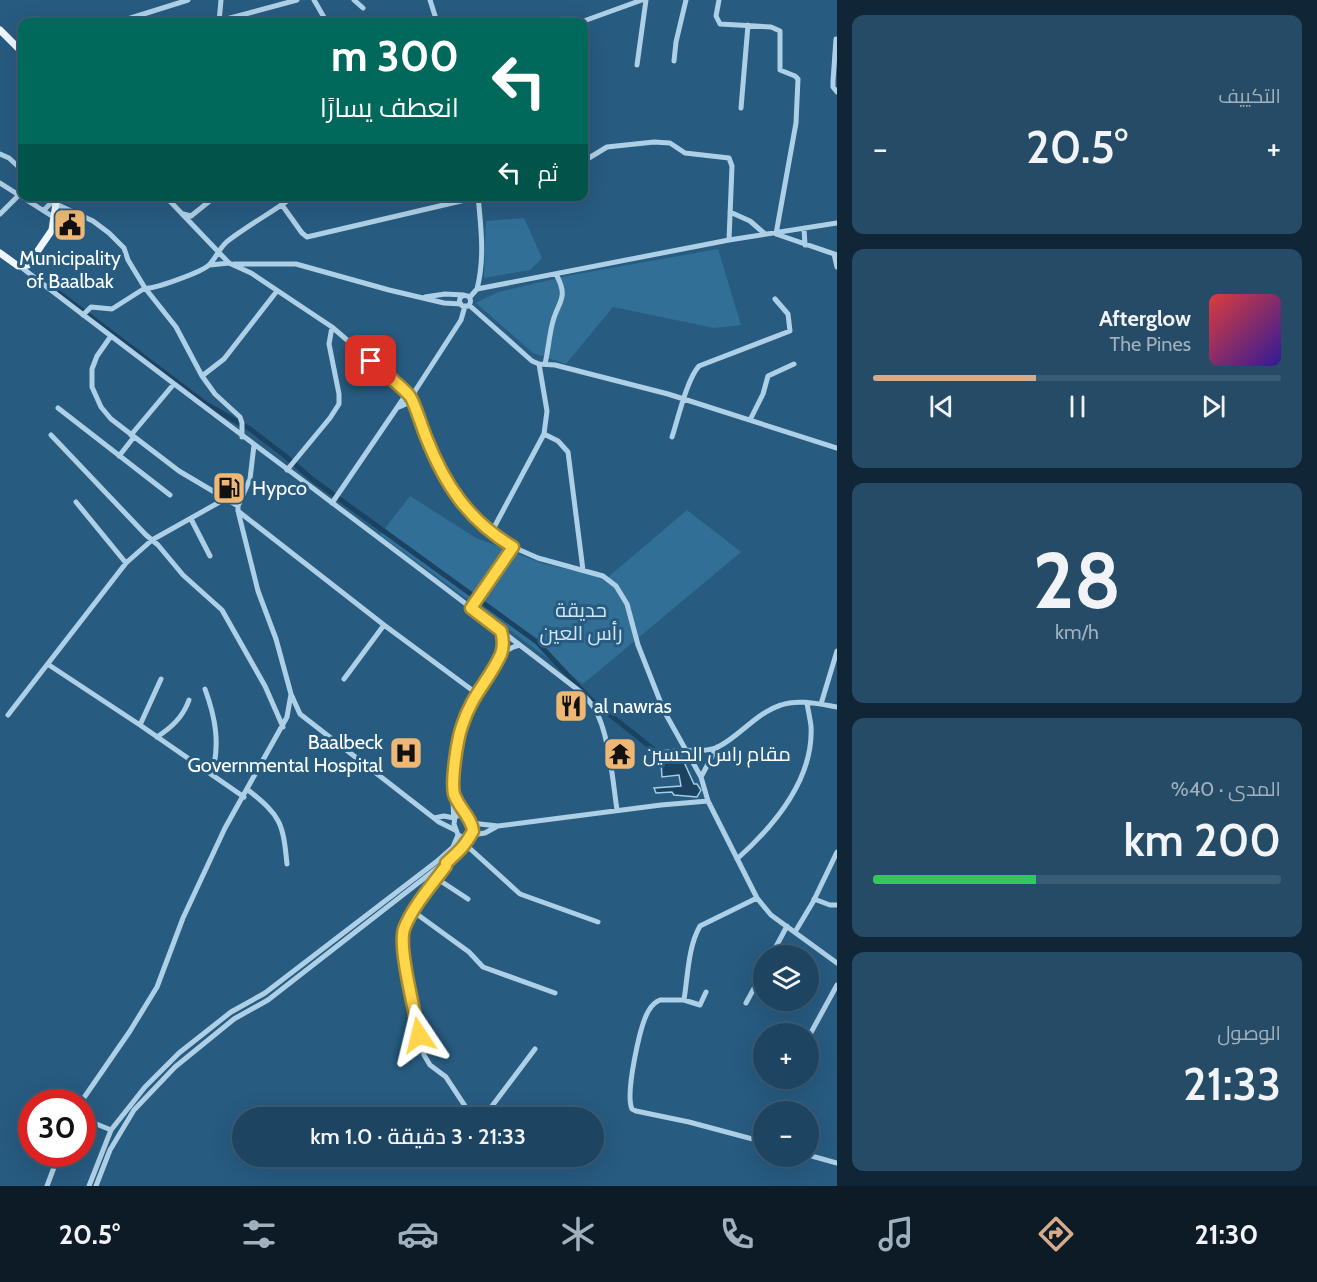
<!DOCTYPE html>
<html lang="ar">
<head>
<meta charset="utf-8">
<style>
	body { margin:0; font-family:Cabin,Cairo,sans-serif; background:#254b66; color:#f1f3f6; direction:rtl; height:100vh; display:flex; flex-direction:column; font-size:22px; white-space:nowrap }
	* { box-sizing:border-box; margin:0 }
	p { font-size:20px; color:#a0b0bd }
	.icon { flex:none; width:33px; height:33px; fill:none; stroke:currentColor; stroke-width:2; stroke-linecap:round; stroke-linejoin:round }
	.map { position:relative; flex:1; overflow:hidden; direction:ltr }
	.details { display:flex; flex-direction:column; gap:15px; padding:15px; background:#102535; width:480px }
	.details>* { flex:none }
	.top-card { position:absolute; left:18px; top:18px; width:570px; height:183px; border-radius:12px; box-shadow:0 6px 24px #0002,0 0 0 2px #3b5c75; direction:rtl; background:#00695c; color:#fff; overflow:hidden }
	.tools { position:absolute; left:753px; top:945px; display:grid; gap:12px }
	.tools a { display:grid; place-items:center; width:66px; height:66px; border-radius:50%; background:#1d4460; box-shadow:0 6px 24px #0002,0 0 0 2px #3b5c75; font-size:30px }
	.speed { position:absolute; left:18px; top:1089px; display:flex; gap:12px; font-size:30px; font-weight:700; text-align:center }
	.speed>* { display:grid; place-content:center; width:78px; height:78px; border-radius:50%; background:#1d4460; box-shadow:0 6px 24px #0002,0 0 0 2px #3b5c75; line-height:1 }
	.speed .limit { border:9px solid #d22; background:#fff; color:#111 }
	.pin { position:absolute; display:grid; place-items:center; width:51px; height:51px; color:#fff; margin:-26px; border-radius:12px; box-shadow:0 3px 9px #0006 }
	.me { position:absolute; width:66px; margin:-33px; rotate:350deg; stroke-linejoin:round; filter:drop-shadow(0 0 4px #0008) }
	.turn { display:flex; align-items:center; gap:21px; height:126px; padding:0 30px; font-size:27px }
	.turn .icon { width:78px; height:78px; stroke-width:2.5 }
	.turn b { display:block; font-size:42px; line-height:51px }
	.then { display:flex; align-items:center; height:57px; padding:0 30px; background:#0003; gap:12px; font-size:22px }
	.big { font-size:45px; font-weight:600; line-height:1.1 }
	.details .widget { flex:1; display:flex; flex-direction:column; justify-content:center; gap:9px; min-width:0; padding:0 21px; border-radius:12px; background:#254b66 }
	.details .dial { align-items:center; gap:0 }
	.dial b { font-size:78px; line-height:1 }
	.song { display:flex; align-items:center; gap:18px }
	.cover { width:72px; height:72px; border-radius:9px; background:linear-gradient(135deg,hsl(0 70% 55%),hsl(250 70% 35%)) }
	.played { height:6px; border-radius:3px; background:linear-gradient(90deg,#d6ab8b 40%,#3b5c75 40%) }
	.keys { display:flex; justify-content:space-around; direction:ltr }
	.heat { display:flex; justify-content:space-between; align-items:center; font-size:33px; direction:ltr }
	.charge { height:9px; border-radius:4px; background:linear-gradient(90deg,#34c759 40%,#3b5c75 0) }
	.trip { position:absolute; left:232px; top:1107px; width:372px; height:60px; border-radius:30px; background:#1d4460; box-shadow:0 6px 24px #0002,0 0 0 2px #3b5c75; font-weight:600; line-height:60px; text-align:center; direction:rtl }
	.tab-bar { display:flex; height:96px; justify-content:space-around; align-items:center; background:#0c1b26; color:#a0b0bd }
	.tab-bar .icon { width:42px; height:42px }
	.tab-bar .active { color:#d6ab8b }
	.tab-bar b { font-size:27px; color:#f1f3f6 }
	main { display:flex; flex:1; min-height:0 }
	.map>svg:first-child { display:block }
	.green { fill:#326f97 }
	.water { fill:#1b4361; stroke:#a3cce6; stroke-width:1.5 }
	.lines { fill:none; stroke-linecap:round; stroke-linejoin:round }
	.canal { stroke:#1b4361; stroke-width:5 }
	.minor { stroke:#aed0e6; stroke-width:5 }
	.major { stroke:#eff6fd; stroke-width:7 }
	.route-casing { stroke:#a68a30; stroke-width:15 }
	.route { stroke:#ffd54a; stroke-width:10 }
	.labels { text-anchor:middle; stroke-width:6; stroke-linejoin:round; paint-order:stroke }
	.poi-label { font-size:20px; fill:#fff; stroke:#275b80; text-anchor:start }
	.park-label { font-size:20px; fill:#d1e7f5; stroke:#275b80 }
</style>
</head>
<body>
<main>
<section class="details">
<div class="widget"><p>التكييف</p>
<div class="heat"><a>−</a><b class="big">20.5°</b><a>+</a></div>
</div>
<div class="widget">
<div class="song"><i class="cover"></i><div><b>Afterglow</b><p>The Pines</p></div></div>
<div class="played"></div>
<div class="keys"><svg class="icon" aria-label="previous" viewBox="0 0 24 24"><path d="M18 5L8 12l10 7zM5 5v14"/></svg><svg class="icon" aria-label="pause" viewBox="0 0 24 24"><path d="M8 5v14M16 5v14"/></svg><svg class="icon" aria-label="next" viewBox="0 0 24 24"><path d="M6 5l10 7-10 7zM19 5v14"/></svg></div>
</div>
<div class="widget dial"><b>28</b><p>km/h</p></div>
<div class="widget"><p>المدى · 40%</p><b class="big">200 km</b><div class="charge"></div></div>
<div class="widget"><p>الوصول</p><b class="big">21:33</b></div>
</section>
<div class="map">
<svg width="837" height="1186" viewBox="0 0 837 1186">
	<rect width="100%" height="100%" fill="#275b80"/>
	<!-- green -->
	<path class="green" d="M 524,218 L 542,258 L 530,270 L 484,278 L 486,221 Z
		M 718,249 L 741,325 L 714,328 L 613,307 L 566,364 L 533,353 L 476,303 L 498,292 L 572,275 Z
		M 410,496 L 476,538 L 544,564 L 607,578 L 687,510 L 741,552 L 583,684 L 380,535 Z"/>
	<!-- water -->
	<path class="water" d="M 678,749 L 694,784 L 697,784 L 701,790 L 697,797 L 674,795 L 672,792 L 656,793 L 654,788 L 681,786 L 679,775 L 662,777 L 661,761 L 651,752 Z"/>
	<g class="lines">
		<!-- canal -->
		<path class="canal" d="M 59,293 L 206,404 L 250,429 L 284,455 L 312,479 L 537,642 L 589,698 L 653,749"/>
		<!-- minor -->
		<path class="minor" d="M 314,0 L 325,19
			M 354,0 L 363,8
			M 430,0 L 437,22
			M 719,0 L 716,16 L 720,24 L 771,27 L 780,31 L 780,70 L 795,76 L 798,79 L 796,123 L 776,234 L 837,255
			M 220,17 L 223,20 L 297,0
			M 118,22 L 188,0
			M 219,22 L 221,0
			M 581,22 L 642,0
			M 836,39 L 833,81 L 833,87 L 837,92
			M 674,61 L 676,42 L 686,0
			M 637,65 L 646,0
			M 741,108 L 748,25
			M 0,154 L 9,158 L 22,170
			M 584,161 L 607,147 L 654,142 L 670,143 L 685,153 L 729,158 L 732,166 L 729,240
			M 0,183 L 55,218
			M 165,196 L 229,263 L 251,273 L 332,327 L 408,393 L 430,446 L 452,490 L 464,507 L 491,533 L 513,547 L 538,558 L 603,576 L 616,586 L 627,604 L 638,645 L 664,711 L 701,777 L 708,801 L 757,898 L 771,915 L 837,963
			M 56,204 L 93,221 L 109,233 L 124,248 L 128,260 L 145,288 L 112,309 L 91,307 L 83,315
			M 282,205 L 302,233 L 307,237 L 478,197
			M 44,210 L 57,197
			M 730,212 L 750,221 L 765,234
			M 0,214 L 19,195
			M 183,214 L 191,216 L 216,196
			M 804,228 L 805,245
			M 834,254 L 837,267
			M 234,264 L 296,264 L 389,290 L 444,303 L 461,304
			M 210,265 L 229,263
			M 21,267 C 207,411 397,549 582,693 C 586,698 591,703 594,708 C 609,731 613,783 617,810
			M 145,288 L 176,327 L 202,376 L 215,394 L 240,417 L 242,423 L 242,437
			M 145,288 C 152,290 202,272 209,265 C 217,257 220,246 229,240 C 250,224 273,212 294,196
			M 477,289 C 485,258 481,228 478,196
			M459.5 301a5.5 5.5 0 1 1 11 0a5.5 5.5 0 1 1-11 0Z
			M 425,297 L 445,294 L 464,295
			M 470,297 L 477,289 L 729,240 L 837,223
			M 469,305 L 532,361 L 539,364 L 555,365 L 668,394 L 837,448
			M 111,336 L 97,356 L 92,369 L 92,387 L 101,407 L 111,419 L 179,471 L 238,506
			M 545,364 C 548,351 549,338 552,325 C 557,301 570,300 556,274
			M 202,376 L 224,359 L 277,291
			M 399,407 L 413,401 L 415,391 L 461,320 L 465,306
			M 58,408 L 170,495
			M 750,420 L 763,394 L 768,376 L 794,364
			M 544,434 L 558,441 L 568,452 L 583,570
			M 51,435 L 146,535 L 158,545 L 183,575 L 222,610 L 265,686 L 283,727
			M 131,435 L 173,385
			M 672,437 C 678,419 687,379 699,366 L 790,331 L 788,314 L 775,299
			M 254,445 L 250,479 L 238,506 L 238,511 L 258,591 L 276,639 L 291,694 L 300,714 L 439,822 L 455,830
			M 119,456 L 134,437
			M 287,470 L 330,418 L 339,404 L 339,394 L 329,344 L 332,327
			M 76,502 L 126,563
			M 332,503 L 405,396 L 415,391
			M 238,511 L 384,625 L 476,693
			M 191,519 L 210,556
			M 491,533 L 544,434 L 547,411 L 539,364
			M 470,608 L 513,547
			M 501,632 L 503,643 L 502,652
			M 49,665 L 140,725 L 244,797
			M 344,679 L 384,625
			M 205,689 C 216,719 220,744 212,775
			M 821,704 L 837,651
			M 8,715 L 126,563 L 152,540 L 225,499
			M 140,725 L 161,679
			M 157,737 C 172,727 183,717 189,700
			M 685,750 C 695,751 709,751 718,747 C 740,736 756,713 781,705 C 798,699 819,704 837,707
			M 701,777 L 717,747
			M 248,790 C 281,816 283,823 287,864
			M 454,795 L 465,815
			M 462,814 C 469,818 474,825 472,833 L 466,838 L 458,835 L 454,824 L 455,817 Z
			M 434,818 L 444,816 L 454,818
			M 454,818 C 452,805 454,793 454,781 C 457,734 464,711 490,672 C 498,659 504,648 520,645
			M 471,823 L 498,826 L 661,805 L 708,801
			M 471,835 L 485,833 L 496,827
			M 466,845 L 520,894 L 598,922
			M 737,859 C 774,826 814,780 811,726 C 810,718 808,710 807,703
			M 446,863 L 445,868 C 429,887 403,918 403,943 L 424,1055 L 430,1065 L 446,1077 L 473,1118
			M 436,878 L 468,899
			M 757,898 L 700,926 C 688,947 688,975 684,1000 L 660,1000 C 655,1002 652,1005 649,1010 C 640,1024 625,1094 632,1109 L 636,1111 L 689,1122 L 764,1142
			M 814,899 L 830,905 L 837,905
			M 414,912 L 469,952 L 483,967 L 555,993
			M 795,932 L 813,902 L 837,852
			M 771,956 L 787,926
			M 684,1000 L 700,1005 L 706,992
			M 746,1003 L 764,970
			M 808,1038 L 837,985
			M 81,1102 L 130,1031 L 157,987 L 183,918 L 225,828 L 287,717 L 291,694
			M 82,1118 L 111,1130
			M 483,1118 L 535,1049
			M 528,1118 L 532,1113 L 537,1118
			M 808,1155 L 837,1163
			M 47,1186 L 59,1154
			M 89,1186 L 111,1130 L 145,1087 L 179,1053 L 231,1012 L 265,993 L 436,862 L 453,847 L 458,835
			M 96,1186 L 110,1150 L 134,1110 L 175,1067 L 234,1019 L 268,1000 L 463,848 L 468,841 L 468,837"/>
		<!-- major -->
		<path class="major" d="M 0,30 L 22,52
			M 0,253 L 18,266 L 28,265 L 52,230 L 57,196"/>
	</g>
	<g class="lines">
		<!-- route casing -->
		<g class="route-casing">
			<path id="route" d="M 371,361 C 383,372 398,383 409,395 C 413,398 423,430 426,437 C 445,485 468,520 513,547 L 471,608 L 501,631 C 503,638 504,646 501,654 C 490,679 471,696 462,726 C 457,740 451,781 454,794 C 458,807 472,818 473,831 C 464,847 460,850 446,863 L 446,866 C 433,883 411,909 404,929 C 398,948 415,1011 419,1035"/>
		</g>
		<!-- route -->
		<use href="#route" class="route"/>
	</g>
	<!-- icons -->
	<defs>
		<g id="civic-square" transform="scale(1.725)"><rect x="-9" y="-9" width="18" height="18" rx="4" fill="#eeb874" stroke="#275b80"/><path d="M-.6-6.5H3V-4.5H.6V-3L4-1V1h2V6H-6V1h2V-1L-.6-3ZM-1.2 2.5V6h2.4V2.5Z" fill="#111"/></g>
		<g id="fuel-square" transform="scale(1.725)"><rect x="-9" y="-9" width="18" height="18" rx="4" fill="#eeb874" stroke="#275b80"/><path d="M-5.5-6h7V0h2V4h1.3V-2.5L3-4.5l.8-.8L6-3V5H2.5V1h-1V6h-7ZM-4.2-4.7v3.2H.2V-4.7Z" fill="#111"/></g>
		<g id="restaurant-square" transform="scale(1.725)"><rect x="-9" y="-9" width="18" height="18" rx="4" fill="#eeb874" stroke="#275b80"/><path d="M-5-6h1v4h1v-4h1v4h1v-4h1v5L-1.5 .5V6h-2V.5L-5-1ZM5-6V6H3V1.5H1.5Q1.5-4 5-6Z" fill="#111"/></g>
		<g id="hospital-square" transform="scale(1.725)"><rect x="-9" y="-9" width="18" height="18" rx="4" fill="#eeb874" stroke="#275b80"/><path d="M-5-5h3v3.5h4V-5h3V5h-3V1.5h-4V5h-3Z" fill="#111"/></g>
		<g id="temple-square" transform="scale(1.725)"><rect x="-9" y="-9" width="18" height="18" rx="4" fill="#eeb874" stroke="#275b80"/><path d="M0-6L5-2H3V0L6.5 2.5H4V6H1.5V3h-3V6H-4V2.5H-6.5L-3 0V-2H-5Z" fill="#111"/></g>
	</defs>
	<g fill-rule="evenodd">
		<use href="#civic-square" x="70" y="225"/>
		<use href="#fuel-square" x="229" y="488"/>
		<use href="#restaurant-square" x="571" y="706"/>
		<use href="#hospital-square" x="406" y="753"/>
		<use href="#temple-square" x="620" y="754"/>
	</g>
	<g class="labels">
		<!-- poi labels -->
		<g class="poi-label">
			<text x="70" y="265" text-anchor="middle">Municipality<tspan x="70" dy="23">of Baalbak</tspan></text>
			<text x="252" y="495">Hypco</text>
			<text x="594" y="713">al nawras</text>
			<text x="383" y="749" text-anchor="end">Baalbeck<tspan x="383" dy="23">Governmental Hospital</tspan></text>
			<text x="643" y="761">مقام راس الحسين</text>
		</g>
		<!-- park labels -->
		<g class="park-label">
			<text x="581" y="617">حديقة<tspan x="581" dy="23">رأس العين</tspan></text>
		</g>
	</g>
</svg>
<div class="tools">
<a><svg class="icon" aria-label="layers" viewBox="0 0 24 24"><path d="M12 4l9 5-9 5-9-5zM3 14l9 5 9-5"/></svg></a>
<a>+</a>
<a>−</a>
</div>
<div class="speed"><div class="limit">30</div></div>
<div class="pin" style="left:371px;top:361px;background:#d93025"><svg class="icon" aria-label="arrive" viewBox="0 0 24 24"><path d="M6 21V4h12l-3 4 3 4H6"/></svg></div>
<svg class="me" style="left:419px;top:1035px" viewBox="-20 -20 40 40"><path d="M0-17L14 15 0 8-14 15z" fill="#ffd54a" stroke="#fff" stroke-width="4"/></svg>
<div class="trip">21:33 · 3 دقيقة · 1.0 km</div>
<div class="top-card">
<div class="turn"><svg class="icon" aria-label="left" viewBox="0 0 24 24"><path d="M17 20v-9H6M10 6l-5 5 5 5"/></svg><div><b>300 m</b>انعطف يسارًا</div></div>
<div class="then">ثم<svg class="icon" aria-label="left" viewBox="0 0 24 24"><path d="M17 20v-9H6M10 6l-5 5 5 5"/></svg></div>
</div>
</div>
</main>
<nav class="tab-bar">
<b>21:30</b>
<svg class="icon active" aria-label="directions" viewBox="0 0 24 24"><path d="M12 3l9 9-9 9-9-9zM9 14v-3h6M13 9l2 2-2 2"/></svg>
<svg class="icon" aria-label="music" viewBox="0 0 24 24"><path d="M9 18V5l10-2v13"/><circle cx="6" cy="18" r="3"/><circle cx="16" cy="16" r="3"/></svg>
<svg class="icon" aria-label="phone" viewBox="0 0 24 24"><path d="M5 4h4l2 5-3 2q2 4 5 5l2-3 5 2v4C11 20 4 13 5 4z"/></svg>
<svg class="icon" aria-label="climate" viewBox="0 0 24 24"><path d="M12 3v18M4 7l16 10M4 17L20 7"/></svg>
<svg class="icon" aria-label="car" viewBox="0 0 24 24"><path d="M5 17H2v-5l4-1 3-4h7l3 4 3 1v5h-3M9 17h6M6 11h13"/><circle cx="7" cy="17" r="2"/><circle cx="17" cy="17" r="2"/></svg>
<svg class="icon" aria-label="filters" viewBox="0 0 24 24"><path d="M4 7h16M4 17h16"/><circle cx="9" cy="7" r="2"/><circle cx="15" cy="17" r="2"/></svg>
<b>20.5°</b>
</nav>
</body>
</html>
